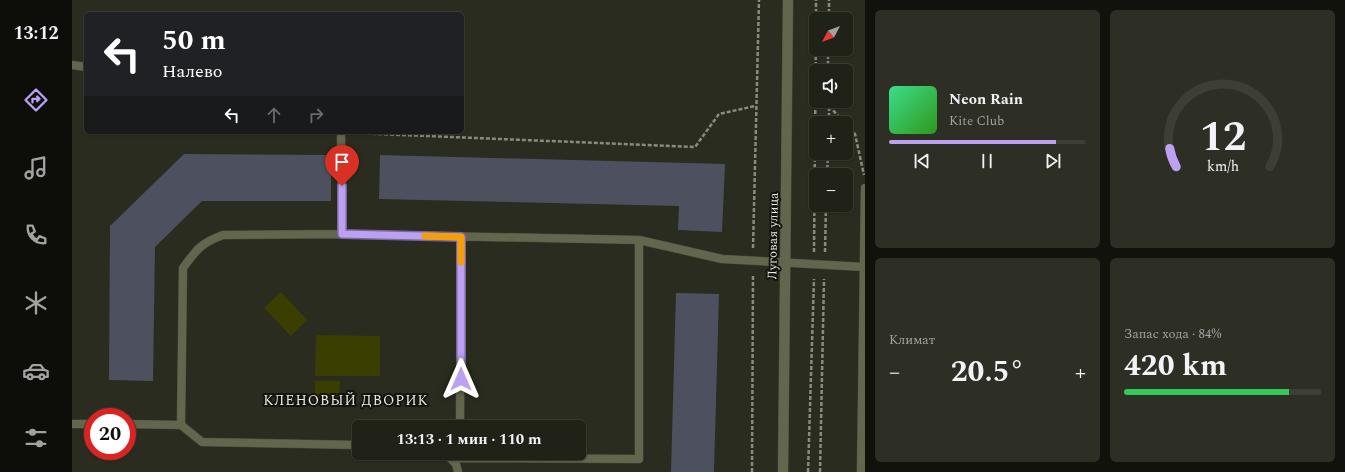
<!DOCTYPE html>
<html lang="ru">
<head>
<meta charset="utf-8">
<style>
	body { margin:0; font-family:Spectral,serif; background:#2d2e24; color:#f1f3f6; height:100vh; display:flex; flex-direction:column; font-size:15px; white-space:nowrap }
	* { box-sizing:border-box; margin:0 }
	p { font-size:13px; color:#a2a3a1 }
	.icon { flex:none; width:22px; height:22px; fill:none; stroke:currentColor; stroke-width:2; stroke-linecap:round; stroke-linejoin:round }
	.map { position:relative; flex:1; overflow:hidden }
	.details { display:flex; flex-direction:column; gap:10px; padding:10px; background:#12120d; width:480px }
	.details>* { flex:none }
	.hud { position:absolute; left:12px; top:12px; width:380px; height:122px; border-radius:6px; box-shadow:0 1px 3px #0004,0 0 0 1px #3d3e36; background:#202124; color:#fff; overflow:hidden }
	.needle { width:26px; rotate:229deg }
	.buttons { position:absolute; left:737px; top:12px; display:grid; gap:8px }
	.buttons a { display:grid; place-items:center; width:44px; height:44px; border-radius:6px; background:#202117; box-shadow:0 1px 3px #0004,0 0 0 1px #3d3e36; font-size:20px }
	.speed { position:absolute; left:12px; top:408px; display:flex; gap:8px; font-size:20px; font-weight:700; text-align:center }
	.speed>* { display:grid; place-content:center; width:52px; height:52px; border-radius:50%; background:#202117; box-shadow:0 1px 3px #0004,0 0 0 1px #3d3e36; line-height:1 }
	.speed .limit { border:6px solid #d22; background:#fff; color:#111 }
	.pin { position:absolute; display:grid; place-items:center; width:34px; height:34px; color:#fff; margin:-41px -17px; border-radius:50% 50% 50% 0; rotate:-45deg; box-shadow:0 0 4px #0007 }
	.pin .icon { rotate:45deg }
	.me { position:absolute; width:44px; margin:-22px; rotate:0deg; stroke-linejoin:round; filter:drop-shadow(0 0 3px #0008) }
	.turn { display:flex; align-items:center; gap:14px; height:84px; padding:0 12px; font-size:18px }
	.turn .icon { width:52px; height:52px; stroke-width:2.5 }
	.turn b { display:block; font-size:28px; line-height:34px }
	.lanes { display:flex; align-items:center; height:38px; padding:0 12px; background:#0003; justify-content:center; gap:20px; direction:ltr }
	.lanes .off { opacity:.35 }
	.big { font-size:30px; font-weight:700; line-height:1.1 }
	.details .widget { flex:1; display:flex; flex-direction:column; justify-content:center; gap:6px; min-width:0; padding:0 14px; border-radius:6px; background:#2d2e24 }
	.details .dial { align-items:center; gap:0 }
	.dial svg { height:104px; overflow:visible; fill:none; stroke:#3d3e36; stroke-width:7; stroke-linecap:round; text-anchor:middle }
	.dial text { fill:#f1f3f6; stroke:none }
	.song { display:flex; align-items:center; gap:12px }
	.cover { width:48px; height:48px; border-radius:6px; background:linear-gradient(135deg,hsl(150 70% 55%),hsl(110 70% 35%)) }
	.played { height:4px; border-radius:2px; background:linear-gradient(90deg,#bca0f2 85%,#3d3e36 85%) }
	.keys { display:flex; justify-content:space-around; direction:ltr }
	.heat { display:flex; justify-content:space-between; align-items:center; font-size:22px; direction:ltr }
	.charge { height:6px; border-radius:3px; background:linear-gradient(90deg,#34c759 84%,#3d3e36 0) }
	.details .tiles { flex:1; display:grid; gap:10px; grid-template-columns:repeat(2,1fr) }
	.trip { position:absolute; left:280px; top:420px; width:234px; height:40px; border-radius:6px; background:#202117; box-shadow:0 1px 3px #0004,0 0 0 1px #3d3e36; font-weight:700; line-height:40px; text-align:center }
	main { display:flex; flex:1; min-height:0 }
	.menu { display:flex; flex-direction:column; width:72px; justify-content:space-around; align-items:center; background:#0d0d09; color:#a2a3a1 }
	.menu .icon { width:28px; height:28px }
	.menu .on { color:#bca0f2 }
	.menu b { font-size:18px; color:#f1f3f6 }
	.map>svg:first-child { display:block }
	.green { fill:#3a3f01 }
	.building { fill:#4d505e }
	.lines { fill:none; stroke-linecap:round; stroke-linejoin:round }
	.service-casing { stroke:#484a3e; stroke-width:9 }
	.tertiary-casing { stroke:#484a3e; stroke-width:11 }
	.path { stroke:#8a8b80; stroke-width:2.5; stroke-dasharray:4 2; stroke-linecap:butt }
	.service { stroke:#62664c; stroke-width:8 }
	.tertiary { stroke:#62664c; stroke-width:10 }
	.route-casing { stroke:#7a689d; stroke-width:10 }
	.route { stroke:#bca0f2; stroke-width:7 }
	.slow { stroke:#f59e0b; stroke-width:7 }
	.labels { text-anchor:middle; stroke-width:4; stroke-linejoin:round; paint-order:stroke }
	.street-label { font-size:13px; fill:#e8e9e0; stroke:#13140e }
	.neighbourhood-label { font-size:14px; letter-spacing:1px; fill:#e8e9e0; stroke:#13140e }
</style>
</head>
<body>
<main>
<nav class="menu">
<b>13:12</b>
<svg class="icon on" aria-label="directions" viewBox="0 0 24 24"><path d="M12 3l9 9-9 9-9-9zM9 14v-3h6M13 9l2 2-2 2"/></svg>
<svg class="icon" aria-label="music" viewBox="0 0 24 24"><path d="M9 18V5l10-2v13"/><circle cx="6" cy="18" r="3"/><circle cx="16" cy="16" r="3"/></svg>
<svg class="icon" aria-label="phone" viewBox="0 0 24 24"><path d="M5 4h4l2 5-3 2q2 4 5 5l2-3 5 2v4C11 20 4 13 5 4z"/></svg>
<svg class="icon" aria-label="climate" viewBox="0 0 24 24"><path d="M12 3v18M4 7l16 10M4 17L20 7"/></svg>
<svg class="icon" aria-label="car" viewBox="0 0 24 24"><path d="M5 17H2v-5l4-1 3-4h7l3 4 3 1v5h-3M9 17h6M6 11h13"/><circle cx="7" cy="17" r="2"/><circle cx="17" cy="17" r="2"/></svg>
<svg class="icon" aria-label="filters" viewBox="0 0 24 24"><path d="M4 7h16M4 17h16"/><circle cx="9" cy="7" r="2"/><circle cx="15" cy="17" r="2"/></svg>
</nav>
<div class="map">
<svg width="793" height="472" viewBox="0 0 793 472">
	<rect width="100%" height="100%" fill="#2a2c1f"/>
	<!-- green -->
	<path class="green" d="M 209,292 L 235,320 L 219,336 L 192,308 Z
		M 244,335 L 308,336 L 308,376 L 243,376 Z
		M 243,381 L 268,381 L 267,402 L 243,402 Z"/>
	<!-- building -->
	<path class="building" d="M 112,154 L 259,155 L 259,201 L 130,201 L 83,247 L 81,381 L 37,380 L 38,226 Z
		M 308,155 L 653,164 L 650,232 L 606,230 L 607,206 L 307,199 Z
		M 604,293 L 647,294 L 642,472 L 599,472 Z"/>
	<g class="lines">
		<!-- service casing -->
		<g class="service-casing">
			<path id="service" d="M 0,65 L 14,67
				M 269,132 L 270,234
				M 0,424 L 21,424
				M 55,424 L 109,425 L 111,268 C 125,249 129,243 151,235 L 270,234 L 567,240 L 650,259 L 792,267
				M 109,425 L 130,442 L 287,445
				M 388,427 L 389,237
				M 373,453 L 384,464 L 386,472
				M 379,458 L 567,459 L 567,240
				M 789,472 L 793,188"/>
		</g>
		<!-- tertiary casing -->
		<g class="tertiary-casing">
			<path id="tertiary" d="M 711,472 L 716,0"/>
		</g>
		<!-- path -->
		<path class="path" d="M 744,19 L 744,0
			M 757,19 L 757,0
			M 756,71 L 756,49
			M 757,106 L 773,123
			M 757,123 L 757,101
			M 774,124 L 783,134 L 792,175
			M 282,133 L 623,147 L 647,114 L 683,106
			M 755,175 L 756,153
			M 681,248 L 687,0
			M 742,252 L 744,28
			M 753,252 L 754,205
			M 680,472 L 681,275
			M 736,472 L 742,279
			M 748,472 L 752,279"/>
		<!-- service -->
		<use href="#service" class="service"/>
		<!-- tertiary -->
		<use href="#tertiary" class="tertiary"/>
	</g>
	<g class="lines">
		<!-- route casing -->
		<g class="route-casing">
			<path id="route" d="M 270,186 L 270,234 L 389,237 L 389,379"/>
		</g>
		<!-- route -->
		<use href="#route" class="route"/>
		<!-- slow -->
		<path class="slow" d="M 353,236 L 389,237 L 389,262"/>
	</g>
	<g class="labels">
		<!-- street labels -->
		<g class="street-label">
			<text transform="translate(700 236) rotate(-89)" y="5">Луговая улица</text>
		</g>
		<!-- neighbourhood labels -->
		<g class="neighbourhood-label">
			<text x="274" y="405">КЛЕНОВЫЙ ДВОРИК</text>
		</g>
	</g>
</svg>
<div class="buttons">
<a><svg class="needle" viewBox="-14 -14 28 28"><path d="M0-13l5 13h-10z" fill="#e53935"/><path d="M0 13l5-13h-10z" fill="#a2a3a1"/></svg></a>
<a><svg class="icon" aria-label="sound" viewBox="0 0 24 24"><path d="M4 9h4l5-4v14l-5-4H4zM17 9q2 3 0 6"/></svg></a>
<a>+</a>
<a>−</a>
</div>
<div class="speed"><div class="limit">20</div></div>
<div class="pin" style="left:270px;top:186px;background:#d93025"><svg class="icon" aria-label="arrive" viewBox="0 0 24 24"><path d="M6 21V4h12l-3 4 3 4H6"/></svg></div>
<svg class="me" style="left:389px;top:379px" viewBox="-20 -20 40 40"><path d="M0-17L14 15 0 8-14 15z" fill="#bca0f2" stroke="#fff" stroke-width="4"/></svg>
<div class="trip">13:13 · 1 мин · 110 m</div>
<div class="hud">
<div class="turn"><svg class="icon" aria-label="left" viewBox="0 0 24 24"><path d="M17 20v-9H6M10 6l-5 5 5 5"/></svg><div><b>50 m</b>Налево</div></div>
<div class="lanes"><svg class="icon" aria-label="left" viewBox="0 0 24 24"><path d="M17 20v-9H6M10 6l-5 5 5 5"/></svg><svg class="icon off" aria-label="ahead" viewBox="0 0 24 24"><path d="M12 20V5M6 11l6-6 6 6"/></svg><svg class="icon off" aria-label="right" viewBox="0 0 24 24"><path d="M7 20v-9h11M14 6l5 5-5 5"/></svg></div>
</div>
</div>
<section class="details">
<div class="tiles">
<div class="widget">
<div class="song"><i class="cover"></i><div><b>Neon Rain</b><p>Kite Club</p></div></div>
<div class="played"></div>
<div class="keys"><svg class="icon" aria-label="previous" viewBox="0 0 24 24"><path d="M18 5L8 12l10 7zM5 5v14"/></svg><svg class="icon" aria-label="pause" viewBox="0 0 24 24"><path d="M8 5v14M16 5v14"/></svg><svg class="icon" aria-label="next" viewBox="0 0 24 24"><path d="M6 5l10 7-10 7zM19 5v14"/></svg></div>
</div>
<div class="widget dial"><svg viewBox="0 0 100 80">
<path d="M14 69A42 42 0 1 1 86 69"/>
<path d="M14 69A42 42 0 0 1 9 55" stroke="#bca0f2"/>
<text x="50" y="56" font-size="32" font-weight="700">12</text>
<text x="50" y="72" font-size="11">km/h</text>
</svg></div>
<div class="widget"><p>Климат</p>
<div class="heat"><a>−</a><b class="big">20.5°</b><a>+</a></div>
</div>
<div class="widget"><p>Запас хода · 84%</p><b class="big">420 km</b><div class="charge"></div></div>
</div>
</section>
</main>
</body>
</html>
